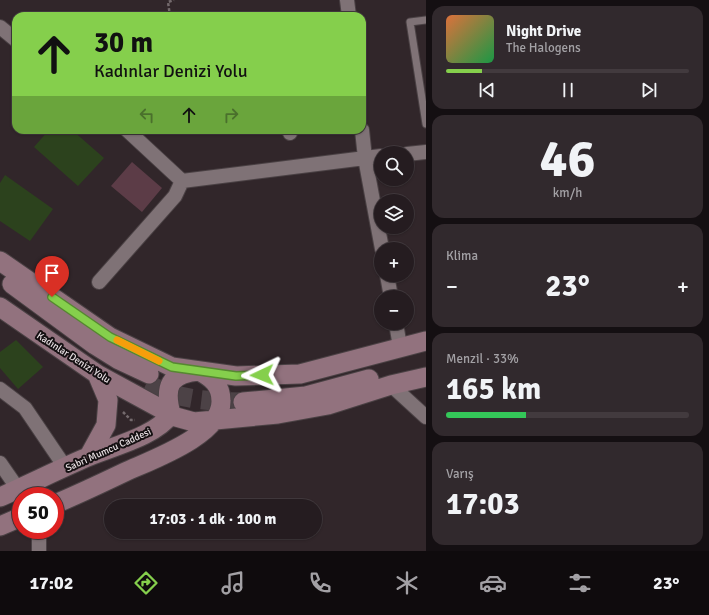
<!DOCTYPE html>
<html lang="tr">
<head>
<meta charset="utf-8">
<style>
	body { margin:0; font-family:Signika,sans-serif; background:#31292d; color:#f1f3f6; height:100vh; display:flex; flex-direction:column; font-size:15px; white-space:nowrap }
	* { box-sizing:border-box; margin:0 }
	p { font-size:13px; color:#a3a1a5 }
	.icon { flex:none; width:22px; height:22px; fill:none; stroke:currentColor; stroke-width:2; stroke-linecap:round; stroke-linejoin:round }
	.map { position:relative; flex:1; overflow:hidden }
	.panel { display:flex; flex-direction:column; gap:6px; padding:6px; background:#140f12; width:283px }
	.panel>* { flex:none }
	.banner { position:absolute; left:12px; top:12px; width:354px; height:122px; border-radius:12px; box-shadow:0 1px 3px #0004,0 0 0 1px #423a3e; background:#85cf4c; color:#111; overflow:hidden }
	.buttons { position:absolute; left:374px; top:146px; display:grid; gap:8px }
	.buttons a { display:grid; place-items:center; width:40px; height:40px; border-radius:50%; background:#251c20; box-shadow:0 1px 3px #0004,0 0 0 1px #423a3e; font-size:20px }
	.speed { position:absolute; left:12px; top:487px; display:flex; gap:8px; font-size:20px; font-weight:700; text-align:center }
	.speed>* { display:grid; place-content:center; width:52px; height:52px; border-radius:50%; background:#251c20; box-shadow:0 1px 3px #0004,0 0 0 1px #423a3e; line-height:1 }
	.speed .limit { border:6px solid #d22; background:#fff; color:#111 }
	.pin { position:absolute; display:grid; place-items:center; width:34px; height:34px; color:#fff; margin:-41px -17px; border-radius:50% 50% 50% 0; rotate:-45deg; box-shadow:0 0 4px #0007 }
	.pin .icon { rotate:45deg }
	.me { position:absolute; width:44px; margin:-22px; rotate:268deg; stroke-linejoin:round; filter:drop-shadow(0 0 3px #0008) }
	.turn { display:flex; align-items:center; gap:14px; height:84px; padding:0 16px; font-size:18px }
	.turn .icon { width:52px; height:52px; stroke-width:2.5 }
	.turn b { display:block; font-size:28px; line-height:34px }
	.lanes { display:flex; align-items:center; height:38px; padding:0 16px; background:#0003; justify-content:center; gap:20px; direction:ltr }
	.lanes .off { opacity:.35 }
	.big { font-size:30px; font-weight:700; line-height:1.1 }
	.panel .card { flex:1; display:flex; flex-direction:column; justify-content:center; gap:6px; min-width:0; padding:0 14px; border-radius:12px; background:#31292d }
	.panel .dial { align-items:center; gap:0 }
	.dial b { font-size:52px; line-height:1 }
	.song { display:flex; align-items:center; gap:12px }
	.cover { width:48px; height:48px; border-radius:6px; background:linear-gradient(135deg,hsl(20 70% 55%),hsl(140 70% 35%)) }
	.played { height:4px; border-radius:2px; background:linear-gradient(90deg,#85cf4c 15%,#423a3e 15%) }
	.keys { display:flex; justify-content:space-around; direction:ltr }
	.heat { display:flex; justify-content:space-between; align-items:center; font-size:22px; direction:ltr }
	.charge { height:6px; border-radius:3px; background:linear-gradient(90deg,#34c759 33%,#423a3e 0) }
	.trip { position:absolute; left:104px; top:499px; width:218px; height:40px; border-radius:20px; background:#251c20; box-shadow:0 1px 3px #0004,0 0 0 1px #423a3e; font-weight:700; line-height:40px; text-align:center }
	.menu { display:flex; height:64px; justify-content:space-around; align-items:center; background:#0f0b0d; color:#a3a1a5 }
	.menu .icon { width:28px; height:28px }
	.menu .active { color:#85cf4c }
	.menu b { font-size:18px; color:#f1f3f6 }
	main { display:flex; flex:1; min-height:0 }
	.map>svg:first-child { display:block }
	.green { fill:#5c3c47 }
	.building { fill:#2c421d }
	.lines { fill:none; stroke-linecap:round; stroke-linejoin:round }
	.secondary-tunnel { stroke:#4c4246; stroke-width:19; stroke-dasharray:19 10; stroke-linecap:butt }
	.service-casing { stroke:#4a4144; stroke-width:9 }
	.minor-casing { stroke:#4a4144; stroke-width:16 }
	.secondary-casing { stroke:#4a4144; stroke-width:21 }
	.path { stroke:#746a6d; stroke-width:2.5; stroke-dasharray:3 2; stroke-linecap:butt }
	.service { stroke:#7f7276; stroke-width:7 }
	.minor { stroke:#7f7276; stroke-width:14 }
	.secondary { stroke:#92727e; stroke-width:19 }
	.route-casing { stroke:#568731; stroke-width:10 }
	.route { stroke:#85cf4c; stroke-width:7 }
	.slow { stroke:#f59e0b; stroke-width:7 }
	.labels { text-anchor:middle; stroke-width:4; stroke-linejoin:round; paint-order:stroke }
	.street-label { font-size:10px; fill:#e7dfe2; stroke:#151012 }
</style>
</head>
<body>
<main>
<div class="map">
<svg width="426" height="551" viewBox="0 0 426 551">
	<rect width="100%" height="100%" fill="#31262a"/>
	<!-- green -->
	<path class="green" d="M 132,162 L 162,188 L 142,212 L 111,186 Z"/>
	<!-- building -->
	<path class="building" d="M 49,130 L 72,130 L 104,158 L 78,186 L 34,147 Z
		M 5,175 L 53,209 L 30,241 L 0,221 L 0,183 Z
		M 16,340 L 43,367 L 18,389 L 0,368 L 0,352 Z"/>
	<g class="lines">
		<!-- secondary-tunnel -->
		<path class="secondary-tunnel" d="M 146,384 C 183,400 203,401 243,402"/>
		<!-- service casing -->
		<g class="service-casing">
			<path id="service" d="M 426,20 L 410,22 L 426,124"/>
		</g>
		<!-- minor casing -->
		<g class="minor-casing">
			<path id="minor" d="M 347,0 L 349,16
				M 0,27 L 16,40
				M 127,130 L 182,181 L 381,156
				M 289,130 L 290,133
				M 362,130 L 365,158 L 382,249
				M 407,154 L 426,152
				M 387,275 L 391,297
				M 99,282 L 175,196 L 182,181
				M 396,323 L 400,347
				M 391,385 L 426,417
				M 0,389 L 25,408 L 65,467
				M 0,463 L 18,489
				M 39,530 L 39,551"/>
		</g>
		<!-- secondary casing -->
		<g class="secondary-casing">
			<path id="secondary" d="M 0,261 L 110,337 L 172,367 L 236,376 L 300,374 L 426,341
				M 12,284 L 95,345 L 119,360 L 149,374
				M 0,307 L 97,374 L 176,417 L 194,422 L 278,414 L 328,405 L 391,385 L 426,377
				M 243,402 L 306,396 L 369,379
				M 89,456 L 106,425 L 108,400 L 97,374
				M 0,497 C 30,484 59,469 90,456 C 114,446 156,436 171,414
				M 55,504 C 79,494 102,483 125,472 C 151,460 222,435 221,401 C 221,385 212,378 199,371 C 169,374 164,386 171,414
				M 0,526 L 21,517"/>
		</g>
		<!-- path -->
		<path class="path" d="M 170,16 L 168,2 L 174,0
			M 123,412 L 131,420 L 135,420"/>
		<!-- service -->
		<use href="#service" class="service"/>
		<!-- minor -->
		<use href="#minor" class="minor"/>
		<!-- secondary -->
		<use href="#secondary" class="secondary"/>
	</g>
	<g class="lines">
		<!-- route casing -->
		<g class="route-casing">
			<path id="route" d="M 52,297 L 110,337 L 172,367 L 236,376 L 262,375"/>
		</g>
		<!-- route -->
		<use href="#route" class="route"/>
		<!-- slow -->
		<path class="slow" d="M 117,340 L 159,361"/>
	</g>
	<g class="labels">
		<!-- street labels -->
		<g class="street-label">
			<text transform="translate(74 357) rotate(33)" y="4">Kadınlar Denizi Yolu</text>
			<text transform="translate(108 449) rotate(-24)" y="4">Sabri Mumcu Caddesi</text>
		</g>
	</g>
</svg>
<div class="buttons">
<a><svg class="icon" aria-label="search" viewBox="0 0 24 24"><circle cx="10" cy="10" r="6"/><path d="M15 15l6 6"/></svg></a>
<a><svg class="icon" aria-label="layers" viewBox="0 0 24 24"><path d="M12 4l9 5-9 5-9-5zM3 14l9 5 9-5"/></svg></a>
<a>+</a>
<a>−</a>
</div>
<div class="speed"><div class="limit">50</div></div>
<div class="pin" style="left:52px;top:297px;background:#d93025"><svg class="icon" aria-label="arrive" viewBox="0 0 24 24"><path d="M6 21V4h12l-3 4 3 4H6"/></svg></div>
<svg class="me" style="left:262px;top:375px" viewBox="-20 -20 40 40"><path d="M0-17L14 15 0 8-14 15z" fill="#85cf4c" stroke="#fff" stroke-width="4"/></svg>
<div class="trip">17:03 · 1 dk · 100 m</div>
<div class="banner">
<div class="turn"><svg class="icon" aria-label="ahead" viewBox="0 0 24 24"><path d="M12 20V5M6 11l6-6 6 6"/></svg><div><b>30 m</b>Kadınlar Denizi Yolu</div></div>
<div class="lanes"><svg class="icon off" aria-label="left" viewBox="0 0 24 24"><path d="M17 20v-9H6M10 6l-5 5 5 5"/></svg><svg class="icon" aria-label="ahead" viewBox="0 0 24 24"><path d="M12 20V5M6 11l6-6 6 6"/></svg><svg class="icon off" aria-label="right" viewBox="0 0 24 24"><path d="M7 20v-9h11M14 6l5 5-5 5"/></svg></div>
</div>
</div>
<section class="panel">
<div class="card">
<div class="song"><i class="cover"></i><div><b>Night Drive</b><p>The Halogens</p></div></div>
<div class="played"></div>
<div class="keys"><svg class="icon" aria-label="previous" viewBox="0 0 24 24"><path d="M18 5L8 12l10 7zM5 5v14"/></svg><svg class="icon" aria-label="pause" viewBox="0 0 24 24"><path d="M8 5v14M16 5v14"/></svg><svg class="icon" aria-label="next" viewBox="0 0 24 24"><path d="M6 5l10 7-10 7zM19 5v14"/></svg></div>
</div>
<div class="card dial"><b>46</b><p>km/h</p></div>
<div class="card"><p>Klima</p>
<div class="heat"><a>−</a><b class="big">23°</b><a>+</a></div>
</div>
<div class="card"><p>Menzil · 33%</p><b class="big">165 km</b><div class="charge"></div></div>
<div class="card"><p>Varış</p><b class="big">17:03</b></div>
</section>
</main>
<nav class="menu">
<b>17:02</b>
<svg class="icon active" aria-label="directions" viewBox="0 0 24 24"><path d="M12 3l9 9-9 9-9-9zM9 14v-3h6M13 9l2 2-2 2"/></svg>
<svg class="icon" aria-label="music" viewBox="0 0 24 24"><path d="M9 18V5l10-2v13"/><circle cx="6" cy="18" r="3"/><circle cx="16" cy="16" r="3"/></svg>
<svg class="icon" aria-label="phone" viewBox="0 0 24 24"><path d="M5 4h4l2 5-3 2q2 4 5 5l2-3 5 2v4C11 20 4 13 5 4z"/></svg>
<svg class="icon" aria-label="climate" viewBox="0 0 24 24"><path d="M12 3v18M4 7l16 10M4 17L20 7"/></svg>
<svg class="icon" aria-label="car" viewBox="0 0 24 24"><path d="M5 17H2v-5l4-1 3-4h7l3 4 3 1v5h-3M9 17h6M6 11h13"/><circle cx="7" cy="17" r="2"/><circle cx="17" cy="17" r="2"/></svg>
<svg class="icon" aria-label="filters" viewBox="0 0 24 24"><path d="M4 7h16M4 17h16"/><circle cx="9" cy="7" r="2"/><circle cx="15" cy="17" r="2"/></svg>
<b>23°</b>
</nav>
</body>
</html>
